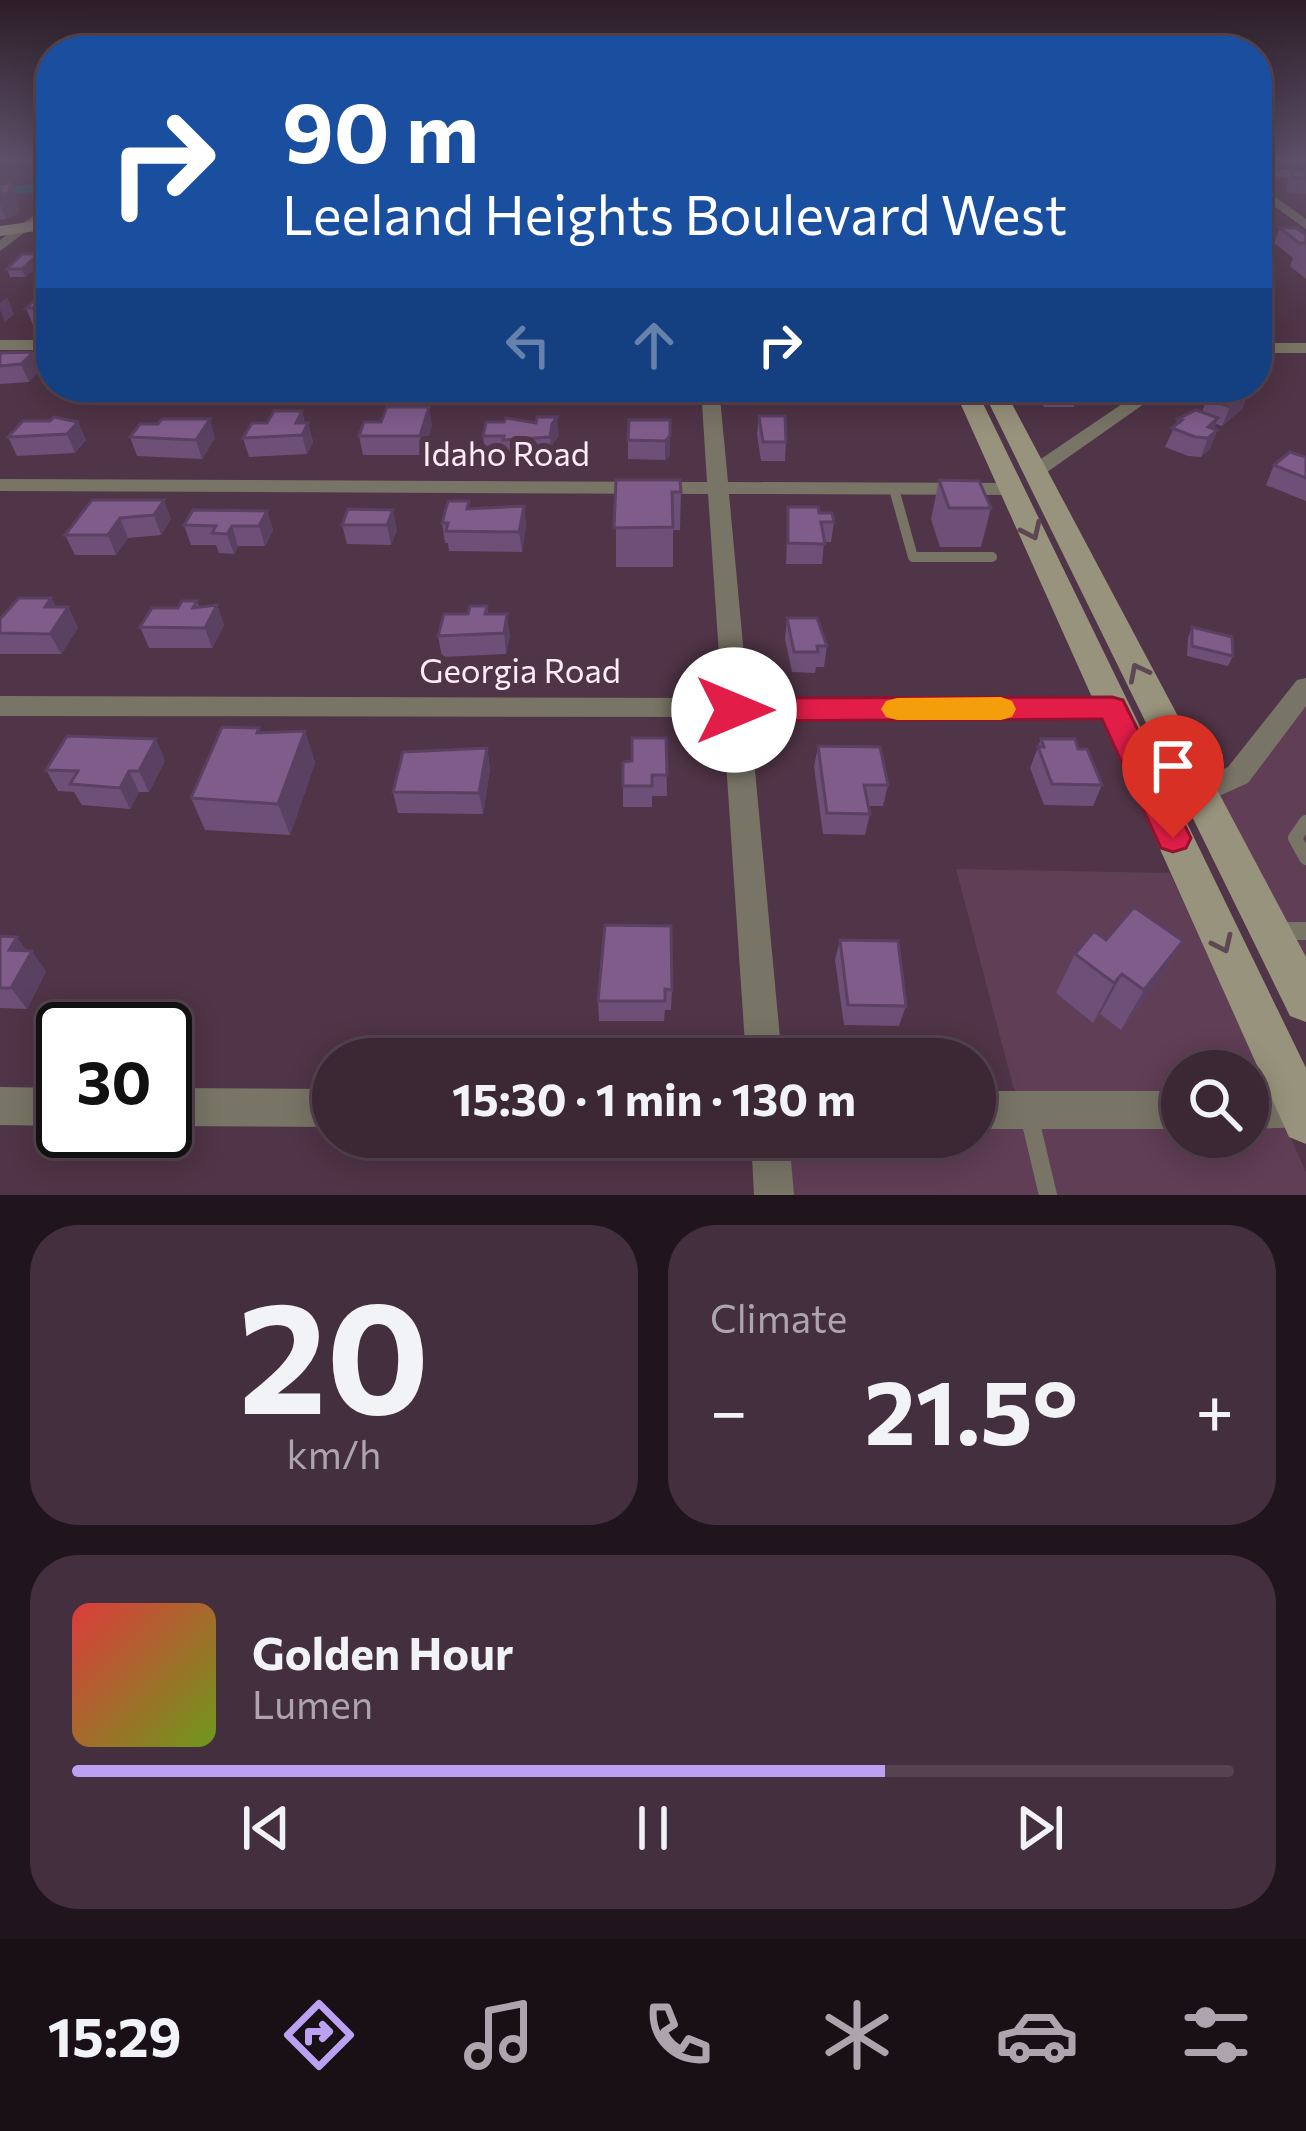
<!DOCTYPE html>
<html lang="en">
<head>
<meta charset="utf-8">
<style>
	body { margin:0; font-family:Commissioner,sans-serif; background:#432f3d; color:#f1f3f6; height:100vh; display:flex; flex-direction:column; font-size:45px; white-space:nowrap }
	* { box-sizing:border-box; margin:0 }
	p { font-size:39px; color:#aca5ad }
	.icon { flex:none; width:66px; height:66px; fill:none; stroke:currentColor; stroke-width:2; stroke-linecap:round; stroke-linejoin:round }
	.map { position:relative; height:1195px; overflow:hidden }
	.drawer { display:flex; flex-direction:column; gap:30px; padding:30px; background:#21151d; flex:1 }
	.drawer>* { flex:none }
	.top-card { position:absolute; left:36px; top:36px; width:1236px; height:366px; border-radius:48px; box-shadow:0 6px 30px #0003,0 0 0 3px #554450; background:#1a4fa0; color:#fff; overflow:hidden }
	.buttons { position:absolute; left:1161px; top:1050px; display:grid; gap:24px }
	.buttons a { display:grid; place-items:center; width:108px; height:108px; border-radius:50%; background:#3c2735; box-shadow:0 6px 30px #0003,0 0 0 3px #554450; font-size:60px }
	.speed { position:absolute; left:36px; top:1002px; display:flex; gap:24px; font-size:60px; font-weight:700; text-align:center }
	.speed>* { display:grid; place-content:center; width:156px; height:156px; border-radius:50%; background:#3c2735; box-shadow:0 6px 30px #0003,0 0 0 3px #554450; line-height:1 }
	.speed .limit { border:6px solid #111; border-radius:18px; background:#fff; color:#111 }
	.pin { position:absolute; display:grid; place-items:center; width:102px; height:102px; color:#fff; margin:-123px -51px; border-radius:50% 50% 50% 0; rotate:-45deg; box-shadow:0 0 12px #0007 }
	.pin .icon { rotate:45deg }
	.me { position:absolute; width:132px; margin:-66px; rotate:90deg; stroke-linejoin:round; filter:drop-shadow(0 0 9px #0008) }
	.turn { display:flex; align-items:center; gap:42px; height:252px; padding:0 48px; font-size:54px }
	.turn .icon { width:156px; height:156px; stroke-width:2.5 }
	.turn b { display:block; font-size:84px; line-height:102px }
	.lanes { display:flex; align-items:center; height:114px; padding:0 48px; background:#0003; justify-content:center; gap:60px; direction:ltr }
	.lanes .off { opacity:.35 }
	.big { font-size:90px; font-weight:700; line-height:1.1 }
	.drawer .tile { flex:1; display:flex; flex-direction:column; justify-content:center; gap:18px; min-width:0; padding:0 42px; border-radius:48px; background:#432f3d }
	.drawer .dial { align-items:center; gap:0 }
	.dial b { font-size:156px; line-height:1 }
	.song { display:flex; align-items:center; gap:36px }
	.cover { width:144px; height:144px; border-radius:18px; background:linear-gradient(135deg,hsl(0 70% 55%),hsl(80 70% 35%)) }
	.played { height:12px; border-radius:6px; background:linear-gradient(90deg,#bca0f2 70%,#554450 70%) }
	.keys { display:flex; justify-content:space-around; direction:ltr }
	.heat { display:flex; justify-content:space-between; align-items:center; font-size:66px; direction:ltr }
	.drawer .tiles { flex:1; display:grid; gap:30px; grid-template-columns:1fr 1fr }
	.tile:last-child { grid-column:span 2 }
	.trip { position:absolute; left:312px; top:1038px; width:684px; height:120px; border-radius:60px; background:#3c2735; box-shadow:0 6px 30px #0003,0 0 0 3px #554450; font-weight:700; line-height:120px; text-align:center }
	.tab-bar { display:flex; height:192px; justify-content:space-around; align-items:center; background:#181015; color:#aca5ad }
	.tab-bar .icon { width:84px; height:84px }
	.tab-bar .selected { color:#bca0f2 }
	.tab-bar b { font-size:54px; color:#f1f3f6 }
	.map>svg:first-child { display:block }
	.built { fill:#603e56; fill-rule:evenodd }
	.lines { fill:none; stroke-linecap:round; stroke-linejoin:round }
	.canal { fill:#0d6a7e; fill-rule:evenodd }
	.lane-far3 { stroke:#787566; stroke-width:9 }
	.lane-far2 { stroke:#787566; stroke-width:10 }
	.lane-far1 { stroke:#787566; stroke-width:14 }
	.lane { stroke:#787566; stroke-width:18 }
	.street { fill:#787566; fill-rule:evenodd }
	.secondary { fill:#98937c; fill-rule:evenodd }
	.wall { fill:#6e4f78 }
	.shaded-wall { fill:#5a4061 }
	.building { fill:#805c8b; stroke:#5a4061; stroke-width:3 }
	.oneway { stroke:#5e4752 }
	.route { fill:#e11d48; stroke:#92132f; stroke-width:3 }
	.slow { fill:#f59e0b }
	.labels { text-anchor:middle; stroke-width:12; stroke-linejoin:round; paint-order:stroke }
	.street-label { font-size:33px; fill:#feecf8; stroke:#503447 }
</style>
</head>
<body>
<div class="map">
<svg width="1306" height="1195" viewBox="0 0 1306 1195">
	<rect width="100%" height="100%" fill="#503447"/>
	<!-- built -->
	<path class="built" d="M 1306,695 L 1306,1001 L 1200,793 L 1238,775 Z
		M 956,869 L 1170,873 L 1306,1172 L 1306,1195 L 756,1195 L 753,1137 L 975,1137 L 975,1105 L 1018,1105 ZM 1182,1071 L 1248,1071 L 1248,1137 L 1182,1137 Z"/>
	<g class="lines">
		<!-- canal -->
		<path class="canal" d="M 51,182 L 51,190 L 0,196 L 0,188 Z"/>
		<!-- lane-far3 -->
		<path class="lane-far3" d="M 903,387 L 908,397"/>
		<!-- lane-far2 -->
		<path class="lane-far2" d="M 894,489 L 913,557 L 992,557"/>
		<!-- lane-far1 -->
		<path class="lane-far1" d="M 1306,822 L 1295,838 L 1306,858"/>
		<!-- lane -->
		<path class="lane" d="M 1277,931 L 1306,931
			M 1029,1115 L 1048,1195"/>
		<!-- street -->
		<path class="street" d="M 1257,166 L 1306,172 L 1306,180 L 1257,174 Z
			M 1257,184 L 1306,219 L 1306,229 L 1257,194 Z
			M 51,203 L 51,213 L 0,251 L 0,240 Z
			M 0,340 L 51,340 L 51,350 L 0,350 Z
			M 1257,343 L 1306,343 L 1306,353 L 1257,353 Z
			M 701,387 L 719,387 L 728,482 L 1012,483 L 1022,489 L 1012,495 L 729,494 L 748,698 L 1112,698 L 1122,701 L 1126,708 L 1122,715 L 1112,718 L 750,717 L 782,1059 L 746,1059 L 723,717 L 0,716 L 0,696 L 722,698 L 708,494 L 0,491 L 0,479 L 707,482 Z
			M 1147,387 L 1168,387 L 1043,475 L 1029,475 L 1026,471 L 1029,467 Z
			M 1306,678 L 1306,706 L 1248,783 L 1199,805 L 1189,801 L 1184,793 L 1189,785 L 1228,767 L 1297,680 Z
			M 0,1087 L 63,1088 L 63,1126 L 0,1125 Z
			M 165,1088 L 333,1089 L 333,1127 L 165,1126 Z
			M 975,1091 L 1182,1091 L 1182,1129 L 975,1129 Z
			M 1248,1091 L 1306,1093 L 1306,1127 L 1248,1129 Z
			M 751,1137 L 789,1137 L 794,1195 L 754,1195 Z"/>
		<!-- secondary -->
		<path class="secondary" d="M 51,219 L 51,229 L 0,236 L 0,226 Z
			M 953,387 L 975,387 L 1306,1068 L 1306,1144 L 1289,1137 Z
			M 981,387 L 1003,387 L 1306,957 L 1306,1022 L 1290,1016 Z"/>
	</g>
	<!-- wall -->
	<path class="wall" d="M 1292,169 L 1306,171 L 1306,194 L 1287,192 L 1287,183 Z
		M 0,184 L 19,205 L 18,214 L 6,219 L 0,220 Z
		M 1280,228 L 1306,235 L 1306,279 L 1290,266 L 1293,258 L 1274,243 Z
		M 42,262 L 25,277 L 10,277 L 7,269 Z
		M 51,296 L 51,324 L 33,325 L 26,308 Z
		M 34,352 L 41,369 L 29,382 L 0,384 L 0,353 Z
		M 499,387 L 523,387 L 522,391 L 499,391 Z
		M 754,387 L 794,387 L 792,401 L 774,401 L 772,392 L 754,392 Z
		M 850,387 L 881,387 L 878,402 L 855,402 Z
		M 1039,387 L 1069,387 L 1076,398 L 1074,407 L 1044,407 L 1037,394 Z
		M 1249,391 L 1242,409 L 1222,426 L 1216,424 L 1214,429 L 1217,430 L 1210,449 L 1201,457 L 1188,456 L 1165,447 L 1178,419 L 1202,412 L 1207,399 Z
		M 302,411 L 305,423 L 308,423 L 313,442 L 307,454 L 249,457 L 243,438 L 267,423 Z
		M 759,416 L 786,442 L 785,461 L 761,461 L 757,434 Z
		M 670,420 L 670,455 L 665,460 L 628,459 L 628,440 Z
		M 78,422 L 86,440 L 75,453 L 17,456 L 8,437 Z
		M 381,422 L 432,425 L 423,455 L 363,455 L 359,436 Z
		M 483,436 L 559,436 L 553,443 L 551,456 L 505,459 L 505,455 L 485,455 Z
		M 130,437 L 215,438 L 202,459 L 137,456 Z
		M 1306,457 L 1306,501 L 1266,485 L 1274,465 Z
		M 616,480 L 681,492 L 680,530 L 673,530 L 673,567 L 616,567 Z
		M 939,480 L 991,508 L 981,547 L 940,547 L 931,519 Z
		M 92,500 L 171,519 L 161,535 L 128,538 L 116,555 L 75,555 L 65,535 Z
		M 524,506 L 526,526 L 522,552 L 449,551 L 448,543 L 445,543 L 442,523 L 470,509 Z
		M 788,507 L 819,513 L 834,522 L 831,542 L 824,542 L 822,564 L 786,564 Z
		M 348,509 L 397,530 L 391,545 L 347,544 L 342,525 Z
		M 267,511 L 273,530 L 265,546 L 238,546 L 234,554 L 219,553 L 216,545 L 191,545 L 184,525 Z
		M 51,598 L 56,607 L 68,607 L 78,628 L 61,654 L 0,654 L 0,619 Z
		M 197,601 L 199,607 L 217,605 L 224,625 L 212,648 L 149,648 L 140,627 Z
		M 487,606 L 488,614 L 510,635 L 506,654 L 442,657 L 438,636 L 468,614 Z
		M 787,618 L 827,646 L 824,667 L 816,667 L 815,673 L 792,672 L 785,639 Z
		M 1192,627 L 1233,656 L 1228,666 L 1187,656 L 1188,638 Z
		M 259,728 L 261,733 L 305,731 L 315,763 L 290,835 L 205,830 L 191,798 Z
		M 666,738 L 667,796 L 652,796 L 652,807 L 623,807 L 623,762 L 632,761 Z
		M 1041,739 L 1078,749 L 1102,785 L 1093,806 L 1044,805 L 1030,768 Z
		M 818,746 L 888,785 L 883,806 L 868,806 L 870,814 L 865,835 L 823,834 L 814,767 Z
		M 487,748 L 490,769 L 483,814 L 398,813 L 393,792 Z
		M 165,760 L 149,792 L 139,792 L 130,809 L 82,805 L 74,792 L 58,791 L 46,770 Z
		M 605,925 L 672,990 L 671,1010 L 665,1010 L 664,1021 L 599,1021 L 598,1001 Z
		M 0,936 L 27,950 L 46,971 L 27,1009 L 0,1008 Z
		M 840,940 L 906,1006 L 899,1026 L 844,1025 L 835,960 Z
		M 1106,940 L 1183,941 L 1159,981 L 1121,1030 L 1100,1014 L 1093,1023 L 1056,993 L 1075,954 Z"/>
	<!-- shaded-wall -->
	<path class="shaded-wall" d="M 11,183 L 19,205 L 18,214 L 6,219 L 0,204 L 0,196 Z
		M 39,254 L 42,262 L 25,277 L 22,269 Z
		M 7,297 L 14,314 L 5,322 L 0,310 L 0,303 Z
		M 34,352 L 41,369 L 29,382 L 21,364 Z
		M 1249,391 L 1242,409 L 1222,426 L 1230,407 Z
		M 429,407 L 432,425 L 423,455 L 420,436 Z
		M 302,411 L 306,427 L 308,423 L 313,442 L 307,454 L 302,435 L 296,423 Z
		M 557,417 L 559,436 L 553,443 L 551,456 L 550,437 L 552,424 Z
		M 1218,418 L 1211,435 L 1217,430 L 1210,449 L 1201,457 L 1208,438 L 1208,427 Z
		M 210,419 L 215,438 L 202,459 L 196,440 Z
		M 78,422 L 86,440 L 75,453 L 67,434 Z
		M 670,436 L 670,455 L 665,460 L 665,441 Z
		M 164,500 L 171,519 L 161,535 L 154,515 Z
		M 524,506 L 526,526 L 522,552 L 519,532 Z
		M 393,510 L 397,530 L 391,545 L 387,525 Z
		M 267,511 L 273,530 L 265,546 L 259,526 Z
		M 120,518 L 128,538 L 116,555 L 108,535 Z
		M 232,526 L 238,546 L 234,554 L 227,534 Z
		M 51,598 L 61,617 L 68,607 L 78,628 L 61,654 L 50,634 L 45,607 Z
		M 217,605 L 224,625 L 212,648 L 205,628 Z
		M 507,614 L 510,635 L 506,654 L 504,633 Z
		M 305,731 L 315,763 L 290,835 L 278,804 Z
		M 156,739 L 165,760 L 149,792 L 139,771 Z
		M 487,748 L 490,769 L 483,814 L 479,793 Z
		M 129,771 L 139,792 L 130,809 L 120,788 Z
		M 17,937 L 29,954 L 32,951 L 46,971 L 27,1009 L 11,988 L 9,950 Z
		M 1183,941 L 1159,981 L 1121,1030 L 1144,990 Z
		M 1122,974 L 1100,1014 L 1093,1023 L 1114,983 Z"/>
	<!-- building -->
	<path class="building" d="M 1292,169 L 1306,171 L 1306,179 L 1293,177 Z
		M 11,183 L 9,192 L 0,196 L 0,184 Z
		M 1280,228 L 1297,228 L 1306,235 L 1306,243 L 1299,243 Z
		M 22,254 L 39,254 L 22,269 L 7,269 Z
		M 51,296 L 51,307 L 26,308 L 38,297 Z
		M 34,352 L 21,364 L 0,366 L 0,353 Z
		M 1041,387 L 1069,387 L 1076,398 L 1047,398 Z
		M 1218,387 L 1233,387 L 1249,391 L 1230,407 L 1207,399 Z
		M 387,407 L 429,407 L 420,436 L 359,436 L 364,422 L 381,422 Z
		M 1196,410 L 1218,418 L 1208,427 L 1217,430 L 1208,438 L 1195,437 L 1172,428 L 1182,420 L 1178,419 Z
		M 274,411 L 302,411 L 296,423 L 308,423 L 302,435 L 243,438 L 252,423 L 267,423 Z
		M 759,416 L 785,416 L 786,442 L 763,442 Z
		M 54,417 L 78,422 L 67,434 L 8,437 L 23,421 L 50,421 Z
		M 537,417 L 557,417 L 552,424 L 550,437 L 503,440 L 504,436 L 483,436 L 486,422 L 504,422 L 506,418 L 536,423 Z
		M 162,419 L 210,419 L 196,440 L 130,437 L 140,424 L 158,424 Z
		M 629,420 L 670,420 L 670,436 L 665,441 L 628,440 Z
		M 1290,452 L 1306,457 L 1306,478 L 1274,465 Z
		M 616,480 L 680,480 L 681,492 L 672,492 L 673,527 L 614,528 Z
		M 939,480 L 979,481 L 991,508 L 949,508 Z
		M 92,500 L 164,500 L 154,515 L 120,518 L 108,535 L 65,535 Z
		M 448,501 L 469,501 L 467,509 L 524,506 L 519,532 L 446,531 L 448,523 L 442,523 Z
		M 788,507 L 818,507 L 819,513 L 832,513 L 834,522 L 821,522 L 825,544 L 788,543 Z
		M 348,509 L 393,510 L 387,525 L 342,525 Z
		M 193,510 L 267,511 L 259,526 L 232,526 L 227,534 L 212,533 L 216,526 L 184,525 Z
		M 19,598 L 51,598 L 45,607 L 68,607 L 50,634 L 0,633 L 0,619 Z
		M 182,601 L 197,601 L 193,608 L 217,605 L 205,628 L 140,627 L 152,608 L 178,608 Z
		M 470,606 L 487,606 L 485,614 L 507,614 L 504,633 L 438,636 L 444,614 L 468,614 Z
		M 787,618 L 817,618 L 827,646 L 817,646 L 818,652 L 794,652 Z
		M 1192,627 L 1232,637 L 1233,656 L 1192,646 Z
		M 222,727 L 259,728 L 257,733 L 305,731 L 278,804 L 191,798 Z
		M 67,736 L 156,739 L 139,771 L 129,771 L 120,788 L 70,784 L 78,771 L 46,770 Z
		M 632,738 L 666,738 L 667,775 L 652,775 L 652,786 L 623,786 L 623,762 L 632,761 Z
		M 1041,739 L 1075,739 L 1078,749 L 1087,749 L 1102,785 L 1052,784 L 1038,747 L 1044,747 Z
		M 818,746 L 880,747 L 888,785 L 864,785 L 870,814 L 827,813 Z
		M 487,748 L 479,793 L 393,792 L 403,752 Z
		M 1134,907 L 1183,941 L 1144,990 L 1122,974 L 1114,983 L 1075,954 L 1094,931 L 1106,940 Z
		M 605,925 L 671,926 L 672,990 L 665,989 L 665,1001 L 598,1001 Z
		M 0,936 L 17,937 L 9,950 L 32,951 L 11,988 L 0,988 Z
		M 840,940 L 898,941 L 906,1006 L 848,1005 Z"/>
	<!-- one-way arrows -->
	<defs><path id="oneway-chevron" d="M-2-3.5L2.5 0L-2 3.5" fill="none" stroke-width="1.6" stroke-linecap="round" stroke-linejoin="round" transform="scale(3)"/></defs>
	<g class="oneway">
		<use href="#oneway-chevron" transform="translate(1032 531) rotate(65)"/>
		<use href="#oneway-chevron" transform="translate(1138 672) rotate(-117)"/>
		<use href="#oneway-chevron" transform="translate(1223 944) rotate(65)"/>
	</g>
	<!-- sky -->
	<linearGradient id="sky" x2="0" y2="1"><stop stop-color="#2c1d27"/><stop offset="0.49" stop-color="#5e5069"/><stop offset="1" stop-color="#5e5069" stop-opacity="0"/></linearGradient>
	<rect width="1306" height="327" fill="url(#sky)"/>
	<!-- route -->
	<path class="route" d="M 1112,697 L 1123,700 L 1127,708 L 1191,838 L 1186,848 L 1173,852 L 1161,848 L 1102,719 L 734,721 L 723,717 L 719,710 L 723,702 L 734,698 Z"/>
	<!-- slow -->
	<path class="slow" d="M 1001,697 L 1012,701 L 1016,709 L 1012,717 L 1001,720 L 897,720 L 886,717 L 881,709 L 886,701 L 897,698 Z"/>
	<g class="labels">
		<!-- street labels -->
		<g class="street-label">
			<text x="506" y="466">Idaho Road</text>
			<text x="520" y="683">Georgia Road</text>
		</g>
	</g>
</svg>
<div class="buttons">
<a><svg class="icon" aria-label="search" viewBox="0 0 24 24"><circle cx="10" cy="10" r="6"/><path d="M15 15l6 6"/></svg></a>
</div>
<div class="speed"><div class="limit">30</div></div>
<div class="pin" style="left:1173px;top:838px;background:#d93025"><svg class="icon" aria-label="arrive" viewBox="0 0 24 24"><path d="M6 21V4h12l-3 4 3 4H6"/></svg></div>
<svg class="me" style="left:734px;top:710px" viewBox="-20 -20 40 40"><circle r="19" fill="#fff"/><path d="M0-13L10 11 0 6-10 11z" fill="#e11d48"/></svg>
<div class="trip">15:30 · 1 min · 130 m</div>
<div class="top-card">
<div class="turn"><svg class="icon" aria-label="right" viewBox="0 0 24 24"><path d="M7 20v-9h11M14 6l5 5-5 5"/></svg><div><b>90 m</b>Leeland Heights Boulevard West</div></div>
<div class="lanes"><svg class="icon off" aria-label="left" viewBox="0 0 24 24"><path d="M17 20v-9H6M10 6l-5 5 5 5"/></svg><svg class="icon off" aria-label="ahead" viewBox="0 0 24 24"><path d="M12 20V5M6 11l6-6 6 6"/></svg><svg class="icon" aria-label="right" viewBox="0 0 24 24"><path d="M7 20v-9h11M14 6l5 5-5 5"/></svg></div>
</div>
</div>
<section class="drawer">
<div class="tiles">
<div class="tile dial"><b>20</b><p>km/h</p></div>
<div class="tile"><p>Climate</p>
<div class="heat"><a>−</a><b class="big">21.5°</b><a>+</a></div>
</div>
<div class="tile">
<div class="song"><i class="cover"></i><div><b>Golden Hour</b><p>Lumen</p></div></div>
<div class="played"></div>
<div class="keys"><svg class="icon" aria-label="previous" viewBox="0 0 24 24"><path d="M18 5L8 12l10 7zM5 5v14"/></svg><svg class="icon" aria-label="pause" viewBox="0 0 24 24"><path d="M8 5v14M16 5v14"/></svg><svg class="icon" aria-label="next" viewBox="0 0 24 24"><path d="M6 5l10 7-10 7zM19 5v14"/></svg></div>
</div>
</div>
</section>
<nav class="tab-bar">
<b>15:29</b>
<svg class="icon selected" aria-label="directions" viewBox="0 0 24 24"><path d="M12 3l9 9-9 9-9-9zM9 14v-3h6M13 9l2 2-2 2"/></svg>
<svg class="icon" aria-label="music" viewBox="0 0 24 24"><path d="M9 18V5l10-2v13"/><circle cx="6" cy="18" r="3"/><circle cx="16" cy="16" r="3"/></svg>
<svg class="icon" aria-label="phone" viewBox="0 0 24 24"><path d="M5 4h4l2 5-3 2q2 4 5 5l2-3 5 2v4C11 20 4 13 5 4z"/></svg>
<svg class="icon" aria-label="climate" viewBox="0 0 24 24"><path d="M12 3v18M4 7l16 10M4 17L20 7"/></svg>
<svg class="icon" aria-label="car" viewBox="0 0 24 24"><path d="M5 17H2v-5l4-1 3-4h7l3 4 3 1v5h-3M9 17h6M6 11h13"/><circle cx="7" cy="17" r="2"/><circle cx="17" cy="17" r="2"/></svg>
<svg class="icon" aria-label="filters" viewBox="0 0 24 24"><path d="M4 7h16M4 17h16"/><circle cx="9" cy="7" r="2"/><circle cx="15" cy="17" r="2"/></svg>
</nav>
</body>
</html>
